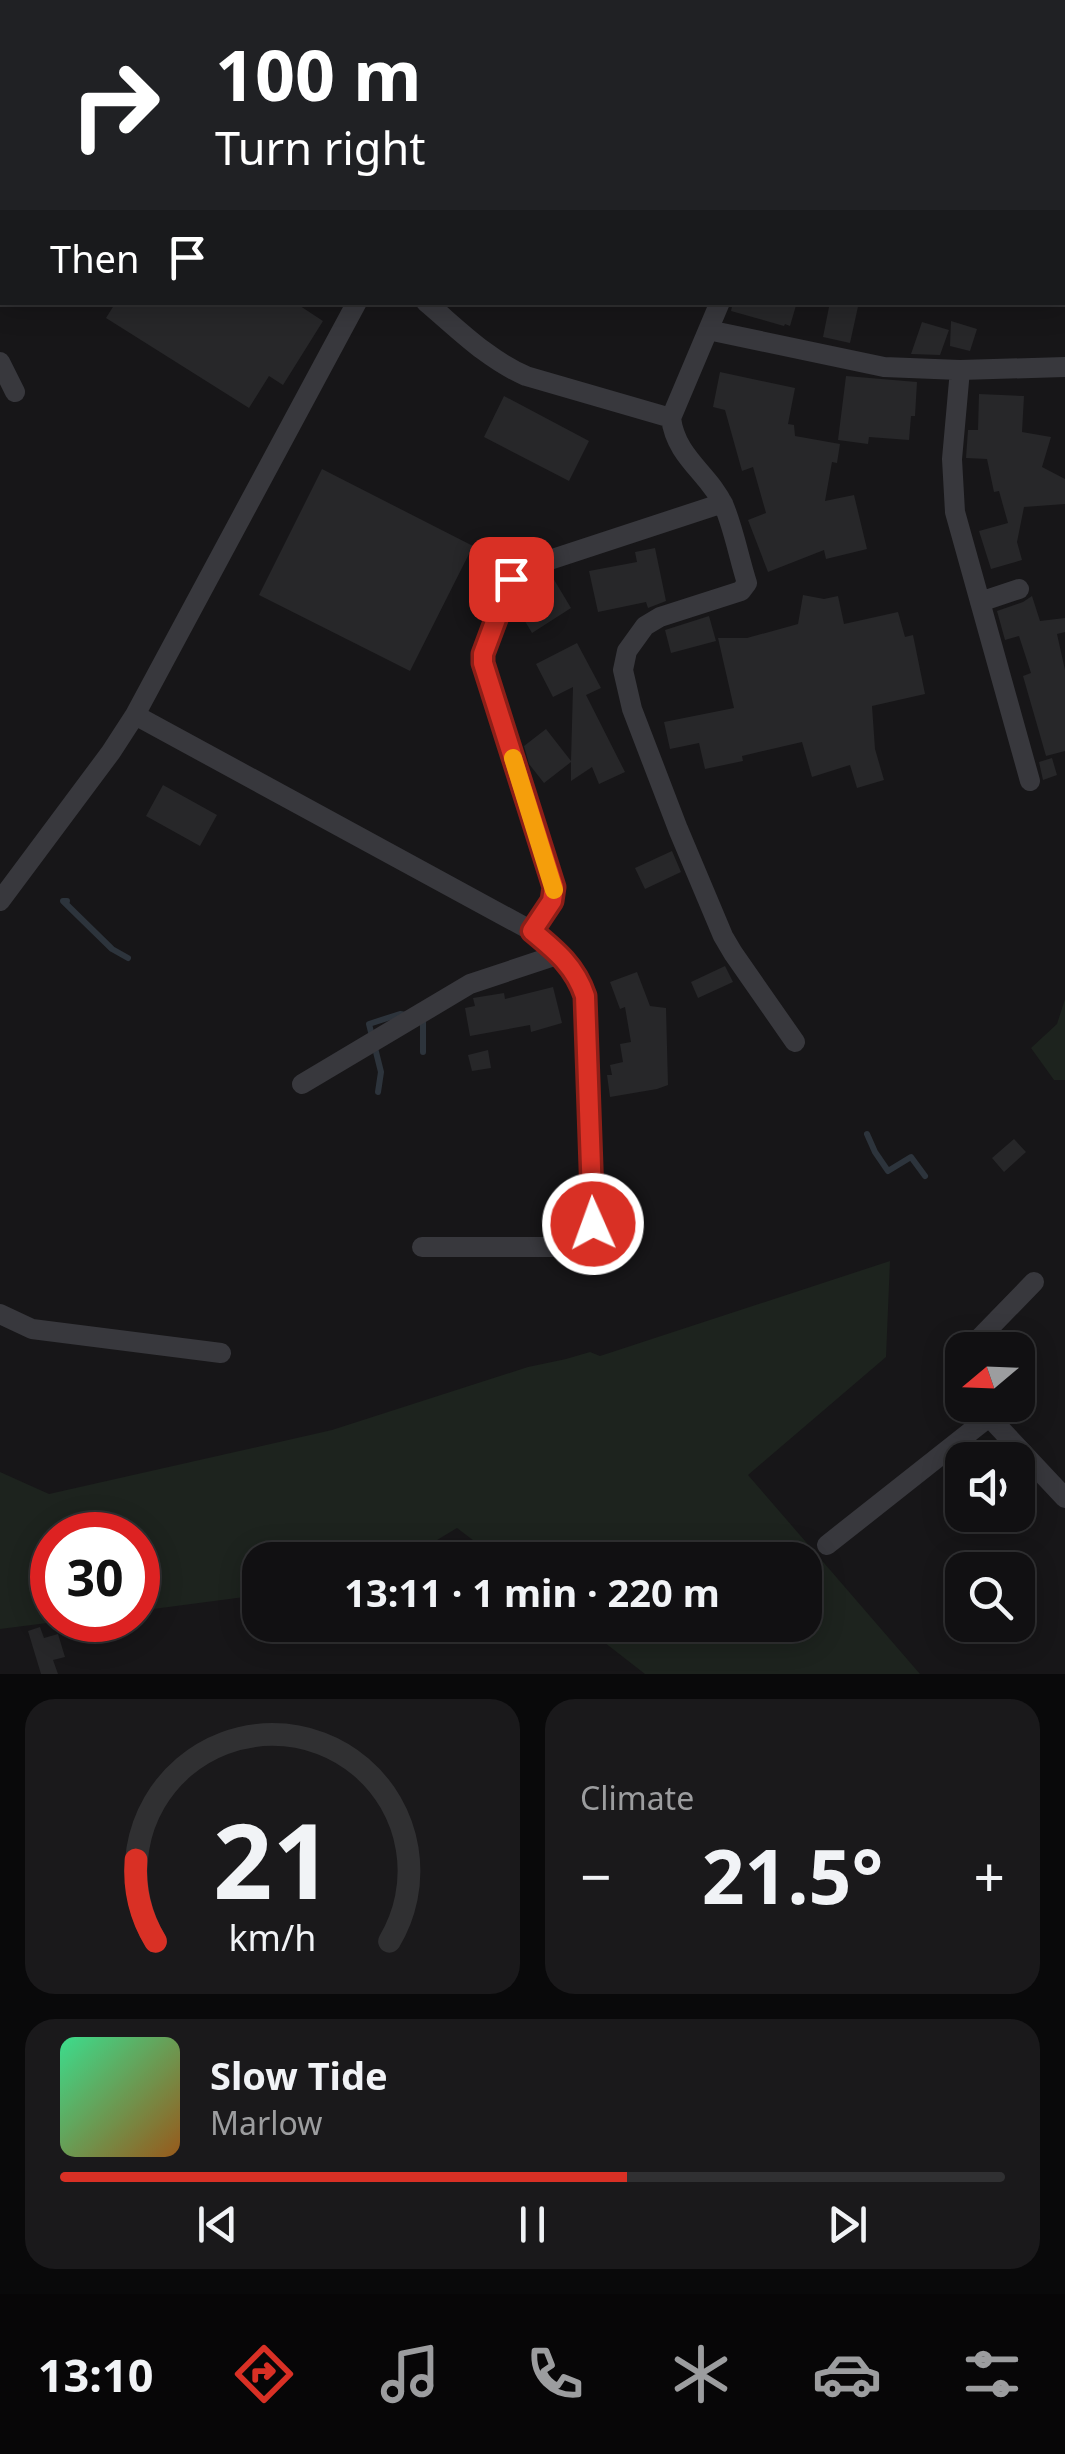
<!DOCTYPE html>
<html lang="en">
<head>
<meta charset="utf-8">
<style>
	body { margin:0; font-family:"Noto Sans",sans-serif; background:#1a191b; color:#f1f3f6; height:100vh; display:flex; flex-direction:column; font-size:38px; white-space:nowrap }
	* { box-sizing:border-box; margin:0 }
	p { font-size:32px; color:#9c9d9f }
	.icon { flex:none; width:55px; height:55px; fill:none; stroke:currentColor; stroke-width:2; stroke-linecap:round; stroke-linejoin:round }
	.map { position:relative; height:1674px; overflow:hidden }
	.details { display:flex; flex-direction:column; gap:25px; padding:25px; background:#09090a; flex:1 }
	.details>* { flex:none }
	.guide { position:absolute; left:0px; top:0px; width:1065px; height:305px; box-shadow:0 5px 25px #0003,0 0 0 2px #303032; background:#202124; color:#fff; overflow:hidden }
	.needle { width:65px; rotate:251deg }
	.controls { position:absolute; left:945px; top:1332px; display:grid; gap:20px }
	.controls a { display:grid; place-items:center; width:90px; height:90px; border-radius:20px; background:#111012; box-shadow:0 5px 25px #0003,0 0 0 2px #303032; font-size:50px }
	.speed { position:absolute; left:30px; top:1512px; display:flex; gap:20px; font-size:50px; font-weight:700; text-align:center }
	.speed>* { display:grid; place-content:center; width:130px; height:130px; border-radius:50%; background:#111012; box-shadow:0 5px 25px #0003,0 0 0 2px #303032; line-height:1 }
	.speed .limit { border:15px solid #d22; background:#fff; color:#111 }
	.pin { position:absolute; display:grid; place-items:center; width:85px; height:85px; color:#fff; margin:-42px; border-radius:20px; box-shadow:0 5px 15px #0006 }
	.me { position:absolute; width:110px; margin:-55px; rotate:358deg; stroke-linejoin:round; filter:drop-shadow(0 0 8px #0008) }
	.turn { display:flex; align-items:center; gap:35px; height:210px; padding:0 50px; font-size:45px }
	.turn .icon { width:130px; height:130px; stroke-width:2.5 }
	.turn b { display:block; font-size:70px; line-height:85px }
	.then { display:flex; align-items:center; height:95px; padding:0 50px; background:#0003; gap:20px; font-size:38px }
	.big { font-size:75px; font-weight:700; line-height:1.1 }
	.details .tile { flex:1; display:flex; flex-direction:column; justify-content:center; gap:15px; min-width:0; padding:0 35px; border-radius:30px; background:#1a191b }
	.details .dial { align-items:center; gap:0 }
	.dial svg { height:260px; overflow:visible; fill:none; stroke:#303032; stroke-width:7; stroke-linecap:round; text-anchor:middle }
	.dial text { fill:#f1f3f6; stroke:none }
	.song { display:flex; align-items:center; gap:30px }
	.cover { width:120px; height:120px; border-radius:15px; background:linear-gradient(135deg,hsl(150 70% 55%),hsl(30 70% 35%)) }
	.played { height:10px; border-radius:5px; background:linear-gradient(90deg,#d93025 60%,#303032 60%) }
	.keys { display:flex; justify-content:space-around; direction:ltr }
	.heat { display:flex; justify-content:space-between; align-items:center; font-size:55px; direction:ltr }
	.details .tiles { flex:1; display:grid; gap:25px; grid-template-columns:1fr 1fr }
	.tile:last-child { grid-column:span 2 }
	.trip { position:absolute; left:242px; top:1542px; width:580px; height:100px; border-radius:30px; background:#111012; box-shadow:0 5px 25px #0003,0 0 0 2px #303032; font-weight:700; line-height:100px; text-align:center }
	.dock { display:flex; height:160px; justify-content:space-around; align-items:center; background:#070607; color:#9c9d9f }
	.dock .icon { width:70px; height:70px }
	.dock .active { color:#d93025 }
	.dock b { font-size:45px; color:#f1f3f6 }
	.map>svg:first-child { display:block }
	.green { fill:#1d231e }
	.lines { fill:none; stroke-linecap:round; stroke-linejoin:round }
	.stream { stroke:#2d343c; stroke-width:6 }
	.building { fill:#272729 }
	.street { stroke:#38383d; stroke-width:20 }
	.highway { stroke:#64656e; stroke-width:38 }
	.route-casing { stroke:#8d1f18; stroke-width:25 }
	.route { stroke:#d93025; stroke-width:18 }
	.slow { stroke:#f59e0b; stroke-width:18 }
</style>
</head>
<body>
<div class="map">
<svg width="1065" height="1674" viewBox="0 0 1065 1674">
	<rect width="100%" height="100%" fill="#171618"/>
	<!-- green -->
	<path class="green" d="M 1065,999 L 1065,1080 L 1054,1080 L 1031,1048 L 1057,1024 Z
		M 890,1261 L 886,1357 L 748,1475 L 920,1674 L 645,1674 L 582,1625 L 805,1625 L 805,1560 L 499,1560 L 457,1528 L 404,1560 L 260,1560 L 260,1595 L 138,1611 L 138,1535 L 52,1535 L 52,1620 L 71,1620 L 0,1629 L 0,1472 L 49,1494 L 332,1430 L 528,1367 L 566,1359 L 590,1352 L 600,1356 Z"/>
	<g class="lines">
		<!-- stream -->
		<path class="stream" d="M 67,901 L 63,901 L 112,949 L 128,958
			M 423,1052 L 423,1018
			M 378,1092 L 381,1072 L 369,1024 L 400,1014 L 407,1015
			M 867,1134 L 875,1152 L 888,1171 L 911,1157 L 925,1176"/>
	</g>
	<!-- building -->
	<path class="building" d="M 116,302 L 294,302 L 323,321 L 283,385 L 269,376 L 249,408 L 106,318 Z
		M 733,302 L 797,302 L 790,326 L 785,324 L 784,326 L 731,311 Z
		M 830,302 L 859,302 L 850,343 L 823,337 Z
		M 951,321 L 977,329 L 970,351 L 950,346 Z
		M 922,322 L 949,330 L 940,355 L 911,354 Z
		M 720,372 L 795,388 L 788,424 L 794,425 L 795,436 L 840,444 L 837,463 L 832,462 L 825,501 L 854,495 L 867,549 L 826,559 L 824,550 L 768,572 L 748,520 L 766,513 L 753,467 L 742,471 L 725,410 L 713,407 Z
		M 846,376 L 917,382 L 915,416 L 911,416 L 909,440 L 869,437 L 868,444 L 838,440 Z
		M 979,394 L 1024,396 L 1022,432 L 1051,437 L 1042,467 L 1065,479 L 1065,504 L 1024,507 L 1017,542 L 1022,560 L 991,569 L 979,531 L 1008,523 L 999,491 L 994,492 L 987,459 L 966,458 L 968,430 L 978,430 Z
		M 504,396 L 589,441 L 569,481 L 484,437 Z
		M 322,469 L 473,546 L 410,671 L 259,595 Z
		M 655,548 L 666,601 L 648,608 L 646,602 L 598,612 L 589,571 L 637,562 L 635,552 Z
		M 553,578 L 571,608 L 532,633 L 516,606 L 518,600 Z
		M 803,595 L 824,599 L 838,596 L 844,624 L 898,612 L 905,637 L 913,635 L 925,694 L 872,706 L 875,749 L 884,780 L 857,788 L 850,765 L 812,777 L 802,742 L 742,756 L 743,761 L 705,769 L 699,743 L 670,749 L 664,722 L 734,708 L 718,638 L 747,638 L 798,624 Z
		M 1032,596 L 1040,621 L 1065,618 L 1065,632 L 1057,634 L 1065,670 L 1065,751 L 1046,756 L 1023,676 L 1031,673 L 1019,636 L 1005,640 L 997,611 L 1023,602 Z
		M 709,616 L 716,641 L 671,653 L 665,630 Z
		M 577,643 L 601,688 L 586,695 L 625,772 L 599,784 L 592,767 L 571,781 L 571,762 L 544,783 L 529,764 L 524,746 L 546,729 L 571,761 L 573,687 L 553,697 L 536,664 Z
		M 1052,758 L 1057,775 L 1043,780 L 1039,762 Z
		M 163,785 L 217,815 L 200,846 L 146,816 Z
		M 672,851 L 681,872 L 645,889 L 635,868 Z
		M 725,966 L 733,982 L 698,998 L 691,982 Z
		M 637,972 L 650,1006 L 666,1008 L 668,1085 L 657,1089 L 610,1097 L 607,1075 L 612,1075 L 610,1065 L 623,1062 L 620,1044 L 631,1042 L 625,1007 L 620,1009 L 610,982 Z
		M 553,987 L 562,1023 L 531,1032 L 530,1025 L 470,1036 L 465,1008 L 475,1006 L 473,998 L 504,993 L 505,999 Z
		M 488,1050 L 491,1068 L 472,1071 L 468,1055 Z
		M 1014,1139 L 1026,1152 L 1004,1172 L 992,1158 Z
		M 40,1627 L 44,1638 L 58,1634 L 65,1657 L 53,1660 L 58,1674 L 41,1674 L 28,1631 Z"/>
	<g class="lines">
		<!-- street -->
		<path class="street" d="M 141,0 L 142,2
			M 310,0 L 312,2
			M 33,2 L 38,0
			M 534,2 L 536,0
			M 715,2 L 717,0
			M 958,2 L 959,0
			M 0,19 L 2,18
			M 0,46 L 2,50
			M 426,302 C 458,329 487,359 526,376 L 671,418
			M 720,302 L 671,418 C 676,458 709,473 724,506 C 734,530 739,558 747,583 L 741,591 L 660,617 L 645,626 L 627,651 L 623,670 L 632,709 L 678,829 L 723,936 L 733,953 L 795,1042
			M 708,330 L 884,367 L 960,370 L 1065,367
			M 0,362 L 15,392
			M 960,370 L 952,459 L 955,512 L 1030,781
			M 980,602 L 1019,589
			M 135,715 L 532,931 C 555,950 575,966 585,996 L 593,1224 C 587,1236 573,1244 560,1247 L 422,1247
			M 0,901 L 111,752 L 135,715 L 357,302
			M 532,931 L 552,901 L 554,887 L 483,663 L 483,655 L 511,579 L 516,571 L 723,503
			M 302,1084 L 470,984 L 560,954
			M 0,1314 L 32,1329 L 221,1353
			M 968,1350 L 1034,1282
			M 962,1355 C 952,1366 953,1378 962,1389
			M 978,1405 L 1065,1498
			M 827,1545 L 989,1417"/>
		<!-- highway -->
		<path class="highway" d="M 794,0 L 798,2
			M 852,0 L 856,2
			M 1062,131 L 1065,133
			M 1062,169 L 1065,171"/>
	</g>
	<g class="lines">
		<!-- route casing -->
		<g class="route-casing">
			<path id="route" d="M 511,579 L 483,654 L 483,663 L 554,887 L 552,901 L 532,931 C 555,950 575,966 585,996 L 593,1224"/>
		</g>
		<!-- route -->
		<use href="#route" class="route"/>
		<!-- slow -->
		<path class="slow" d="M 513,758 L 554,890"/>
	</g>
</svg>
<div class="controls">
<a><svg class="needle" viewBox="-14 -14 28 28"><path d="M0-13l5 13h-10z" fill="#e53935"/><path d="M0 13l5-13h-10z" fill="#9c9d9f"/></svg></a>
<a><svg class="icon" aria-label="sound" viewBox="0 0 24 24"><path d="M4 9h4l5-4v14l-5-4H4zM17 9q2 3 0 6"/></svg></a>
<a><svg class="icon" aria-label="search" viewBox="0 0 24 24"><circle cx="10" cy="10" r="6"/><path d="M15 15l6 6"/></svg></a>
</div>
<div class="speed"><div class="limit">30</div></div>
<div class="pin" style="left:511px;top:579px;background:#d93025"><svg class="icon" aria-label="arrive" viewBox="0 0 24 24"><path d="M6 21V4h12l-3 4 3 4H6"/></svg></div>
<svg class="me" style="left:593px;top:1224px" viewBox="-20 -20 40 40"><circle r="17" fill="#d93025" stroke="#fff" stroke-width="3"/><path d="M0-11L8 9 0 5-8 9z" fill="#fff"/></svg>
<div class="trip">13:11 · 1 min · 220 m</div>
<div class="guide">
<div class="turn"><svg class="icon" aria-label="right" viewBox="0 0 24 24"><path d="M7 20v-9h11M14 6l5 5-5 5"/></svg><div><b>100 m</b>Turn right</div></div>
<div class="then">Then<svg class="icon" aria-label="arrive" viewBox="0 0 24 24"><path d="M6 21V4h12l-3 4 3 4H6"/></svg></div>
</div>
</div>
<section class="details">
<div class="tiles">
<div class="tile dial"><svg viewBox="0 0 100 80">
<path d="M14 69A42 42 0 1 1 86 69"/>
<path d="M14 69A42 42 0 0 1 8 44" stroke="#d93025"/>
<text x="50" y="56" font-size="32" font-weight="700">21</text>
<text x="50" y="72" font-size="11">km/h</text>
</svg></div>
<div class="tile"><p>Climate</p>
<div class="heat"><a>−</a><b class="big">21.5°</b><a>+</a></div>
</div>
<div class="tile">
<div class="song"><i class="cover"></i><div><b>Slow Tide</b><p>Marlow</p></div></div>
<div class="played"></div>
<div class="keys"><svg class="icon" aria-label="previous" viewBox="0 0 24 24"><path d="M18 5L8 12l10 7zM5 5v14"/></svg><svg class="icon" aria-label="pause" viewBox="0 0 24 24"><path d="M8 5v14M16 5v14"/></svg><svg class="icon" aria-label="next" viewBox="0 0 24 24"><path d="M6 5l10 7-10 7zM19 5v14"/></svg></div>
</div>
</div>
</section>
<nav class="dock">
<b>13:10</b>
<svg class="icon active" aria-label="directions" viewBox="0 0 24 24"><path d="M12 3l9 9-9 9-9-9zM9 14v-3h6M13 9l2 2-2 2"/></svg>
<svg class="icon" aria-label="music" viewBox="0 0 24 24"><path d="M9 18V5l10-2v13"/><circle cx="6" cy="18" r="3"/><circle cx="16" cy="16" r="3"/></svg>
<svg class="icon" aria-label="phone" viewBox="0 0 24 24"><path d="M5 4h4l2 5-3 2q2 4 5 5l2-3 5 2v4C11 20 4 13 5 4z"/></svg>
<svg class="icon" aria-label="climate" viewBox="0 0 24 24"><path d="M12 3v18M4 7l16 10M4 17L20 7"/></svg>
<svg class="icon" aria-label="car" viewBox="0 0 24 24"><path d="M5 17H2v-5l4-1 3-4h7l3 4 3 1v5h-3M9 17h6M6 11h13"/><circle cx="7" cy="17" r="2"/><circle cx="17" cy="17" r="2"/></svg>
<svg class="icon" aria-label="filters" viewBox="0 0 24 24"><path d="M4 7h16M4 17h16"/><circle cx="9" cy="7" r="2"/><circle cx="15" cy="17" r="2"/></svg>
</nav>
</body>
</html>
